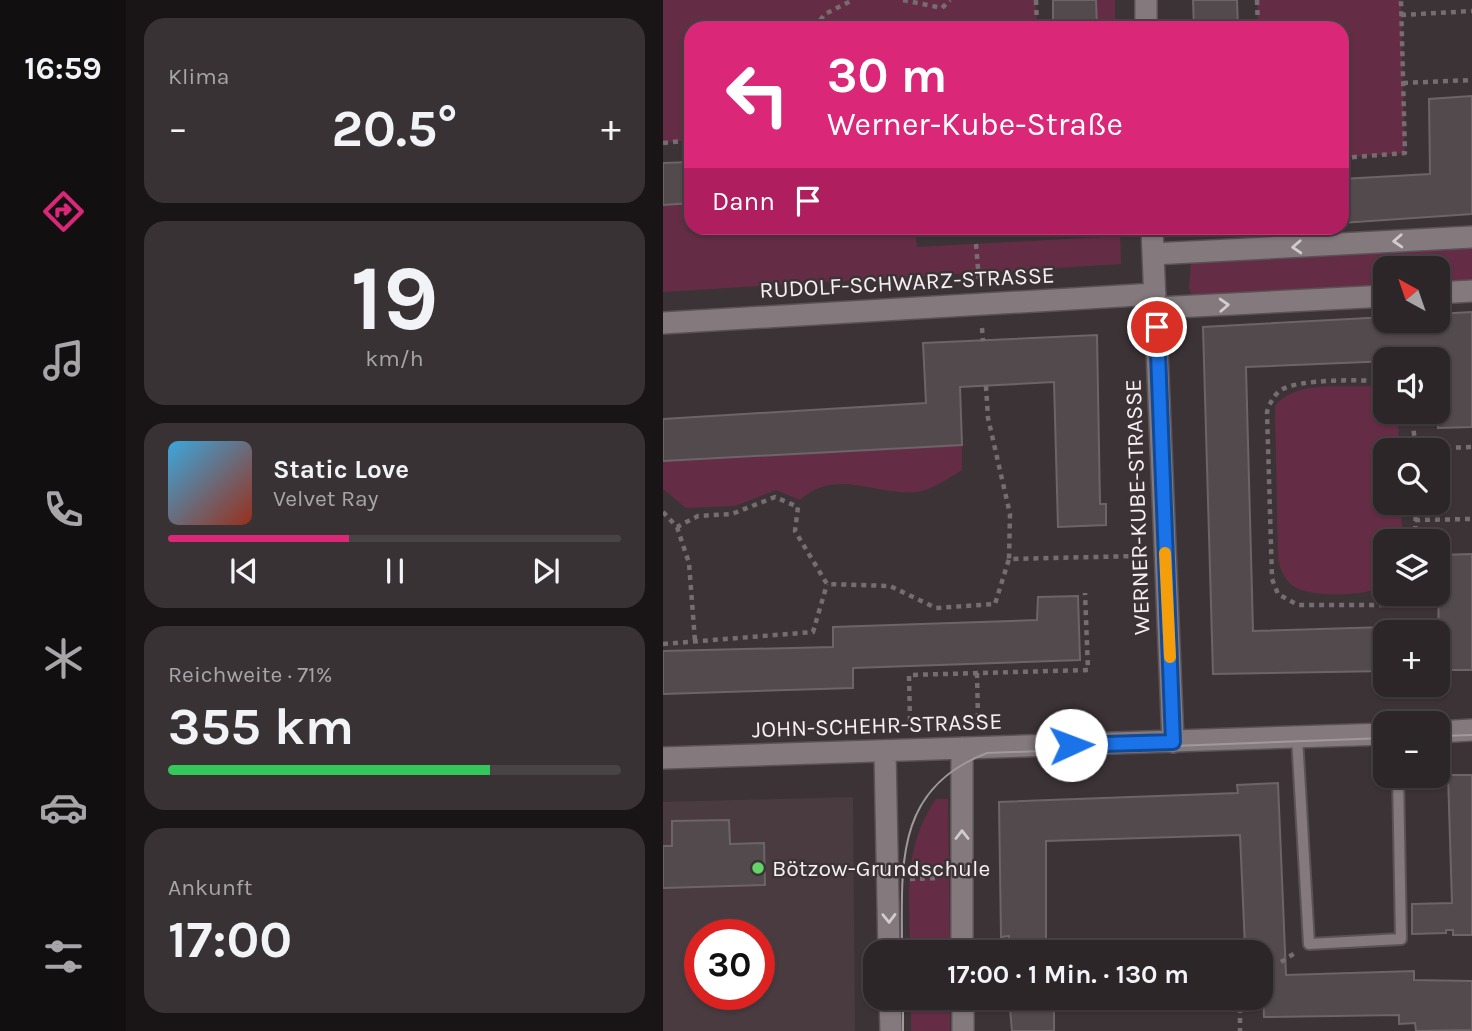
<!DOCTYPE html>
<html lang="de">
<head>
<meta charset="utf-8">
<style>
	body { margin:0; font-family:Karla,sans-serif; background:#393234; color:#f1f3f6; height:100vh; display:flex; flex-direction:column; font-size:26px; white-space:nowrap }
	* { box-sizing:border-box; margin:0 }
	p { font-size:23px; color:#a7a5a8 }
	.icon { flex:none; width:38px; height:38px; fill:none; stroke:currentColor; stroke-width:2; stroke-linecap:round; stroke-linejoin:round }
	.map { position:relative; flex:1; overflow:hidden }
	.drawer { display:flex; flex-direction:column; gap:18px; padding:18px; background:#191516; width:537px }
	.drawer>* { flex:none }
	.banner { position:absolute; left:21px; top:21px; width:665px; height:214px; border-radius:21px; box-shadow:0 2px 5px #0004,0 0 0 2px #484345; background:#db2777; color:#fff; overflow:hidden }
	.needle { width:46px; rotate:320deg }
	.controls { position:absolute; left:710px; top:256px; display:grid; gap:14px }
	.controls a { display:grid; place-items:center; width:77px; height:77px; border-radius:14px; background:#2d2628; box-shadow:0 2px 5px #0004,0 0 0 2px #484345; font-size:35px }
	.speed { position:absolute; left:21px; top:919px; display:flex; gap:14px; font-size:35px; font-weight:700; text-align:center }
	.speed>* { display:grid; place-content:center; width:91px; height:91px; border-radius:50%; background:#2d2628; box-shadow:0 2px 5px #0004,0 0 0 2px #484345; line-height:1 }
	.speed .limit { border:10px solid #d22; background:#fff; color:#111 }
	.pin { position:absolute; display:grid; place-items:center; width:60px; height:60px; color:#fff; margin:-30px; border:4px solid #fff; border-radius:50%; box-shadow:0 2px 7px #0007 }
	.me { position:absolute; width:77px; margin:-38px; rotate:88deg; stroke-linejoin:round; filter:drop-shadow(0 0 5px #0008) }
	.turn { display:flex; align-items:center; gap:24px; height:147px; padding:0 28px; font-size:32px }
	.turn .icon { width:91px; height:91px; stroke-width:2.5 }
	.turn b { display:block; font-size:49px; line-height:60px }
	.then { display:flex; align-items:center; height:66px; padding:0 28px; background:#0003; gap:14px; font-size:26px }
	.big { font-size:52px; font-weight:700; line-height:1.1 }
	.drawer .tile { flex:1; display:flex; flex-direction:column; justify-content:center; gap:10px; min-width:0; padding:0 24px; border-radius:21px; background:#393234 }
	.drawer .dial { align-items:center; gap:0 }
	.dial b { font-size:91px; line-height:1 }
	.song { display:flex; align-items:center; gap:21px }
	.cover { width:84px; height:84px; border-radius:10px; background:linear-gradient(135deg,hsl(200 70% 55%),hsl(10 70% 35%)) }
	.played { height:7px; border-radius:4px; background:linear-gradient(90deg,#db2777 40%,#484345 40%) }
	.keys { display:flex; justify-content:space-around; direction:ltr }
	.heat { display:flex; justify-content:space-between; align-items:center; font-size:38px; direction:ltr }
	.charge { height:10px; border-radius:5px; background:linear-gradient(90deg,#34c759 71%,#484345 0) }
	.trip { position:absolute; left:200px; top:940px; width:410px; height:70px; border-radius:21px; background:#2d2628; box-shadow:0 2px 5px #0004,0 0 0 2px #484345; font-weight:700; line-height:70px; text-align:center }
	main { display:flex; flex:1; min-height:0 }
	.tab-bar { display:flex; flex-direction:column; width:126px; justify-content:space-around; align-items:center; background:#120f10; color:#a7a5a8 }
	.tab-bar .icon { width:49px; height:49px }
	.tab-bar .on { color:#db2777 }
	.tab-bar b { font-size:32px; color:#f1f3f6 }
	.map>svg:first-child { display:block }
	.built { fill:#4a3b40; fill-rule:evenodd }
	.green { fill:#652d45 }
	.building { fill:#534a4d; stroke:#6d6467; stroke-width:2 }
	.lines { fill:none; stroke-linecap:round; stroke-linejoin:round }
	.lane-casing { stroke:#5a5255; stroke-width:14 }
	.street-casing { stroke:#5a5255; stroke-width:24 }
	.path { stroke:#756d6f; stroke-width:4.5; stroke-dasharray:5 5; stroke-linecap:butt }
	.lane { stroke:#847a7e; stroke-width:10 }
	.street { stroke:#847a7e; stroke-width:21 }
	.tram { stroke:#a0999b; stroke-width:2 }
	.oneway { stroke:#d3ccce }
	.route-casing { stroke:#114b97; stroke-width:18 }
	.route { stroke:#1a73e8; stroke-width:12 }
	.slow { stroke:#f59e0b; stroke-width:12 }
	.poi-dot { fill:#62d469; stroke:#3c3336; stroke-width:2.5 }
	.labels { text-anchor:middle; stroke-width:5; stroke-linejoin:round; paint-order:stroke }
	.street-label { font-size:23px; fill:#f5eff1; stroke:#3c3336 }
	.poi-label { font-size:23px; fill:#f5eff1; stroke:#3c3336; text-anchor:start }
</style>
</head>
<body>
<main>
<nav class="tab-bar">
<b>16:59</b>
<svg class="icon on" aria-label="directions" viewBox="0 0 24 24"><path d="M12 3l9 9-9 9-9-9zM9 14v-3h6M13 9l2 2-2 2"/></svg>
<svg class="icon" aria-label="music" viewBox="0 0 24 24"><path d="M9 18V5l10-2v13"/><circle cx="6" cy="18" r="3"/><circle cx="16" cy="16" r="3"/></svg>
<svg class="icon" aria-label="phone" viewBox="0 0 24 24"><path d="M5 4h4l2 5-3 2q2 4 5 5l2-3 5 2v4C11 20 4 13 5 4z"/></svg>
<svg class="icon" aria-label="climate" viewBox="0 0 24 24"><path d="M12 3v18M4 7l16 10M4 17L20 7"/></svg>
<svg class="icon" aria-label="car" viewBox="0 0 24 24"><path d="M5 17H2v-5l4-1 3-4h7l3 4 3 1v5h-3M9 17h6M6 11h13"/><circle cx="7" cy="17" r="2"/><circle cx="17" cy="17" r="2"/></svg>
<svg class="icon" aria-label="filters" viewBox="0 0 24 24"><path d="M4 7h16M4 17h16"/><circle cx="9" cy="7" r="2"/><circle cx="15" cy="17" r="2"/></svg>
</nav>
<section class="drawer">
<div class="tile"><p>Klima</p>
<div class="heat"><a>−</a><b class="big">20.5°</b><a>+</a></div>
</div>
<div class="tile dial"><b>19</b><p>km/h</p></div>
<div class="tile">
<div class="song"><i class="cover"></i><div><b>Static Love</b><p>Velvet Ray</p></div></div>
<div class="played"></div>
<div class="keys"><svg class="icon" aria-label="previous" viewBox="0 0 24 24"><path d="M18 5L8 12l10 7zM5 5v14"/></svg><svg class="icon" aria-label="pause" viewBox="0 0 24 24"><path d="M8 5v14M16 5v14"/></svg><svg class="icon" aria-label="next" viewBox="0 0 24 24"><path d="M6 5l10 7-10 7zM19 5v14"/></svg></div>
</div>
<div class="tile"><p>Reichweite · 71%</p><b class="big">355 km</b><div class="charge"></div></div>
<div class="tile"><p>Ankunft</p><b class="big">17:00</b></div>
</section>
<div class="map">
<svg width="809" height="1031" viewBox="0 0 809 1031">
	<rect width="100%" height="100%" fill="#3c3336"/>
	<!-- built -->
	<path class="built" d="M 190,797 L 192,1031 L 0,1031 L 0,802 ZM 37,934 L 96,934 L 96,994 L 37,994 Z"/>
	<!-- green -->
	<path class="green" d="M 0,0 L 373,0 L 374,28 L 28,28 L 28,140 L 0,143 Z
		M 433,0 L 452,0 L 452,28 L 434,28 Z
		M 594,0 L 738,0 L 742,153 L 679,158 L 679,28 L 595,28 Z
		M 28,203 L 28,228 L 252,228 L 254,247 L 439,237 L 439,228 L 457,228 L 458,264 L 0,292 L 0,205 Z
		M 809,244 L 809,282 L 775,284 L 775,268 L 723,268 L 723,287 L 530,297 L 526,288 L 528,260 Z
		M 707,386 L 722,392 L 723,411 L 734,411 L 735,415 L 736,450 L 723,450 L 723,502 L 738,502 L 739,541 L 723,541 L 723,585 C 707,596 648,598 632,587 C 622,581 618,571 615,560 L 612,406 C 632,380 677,388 707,386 Z
		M 299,445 L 299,470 C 286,478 269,490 254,492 C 212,496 173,467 137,500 L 113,490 L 72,506 L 23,508 L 0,489 L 0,461 Z
		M 273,799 L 285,799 L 287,952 L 247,952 C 247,896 239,848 273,799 Z
		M 248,998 L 287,998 L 287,1031 L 248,1031 Z"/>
	<!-- building -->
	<path class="building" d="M 390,0 L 433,0 L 434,28 L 390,28 Z
		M 530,0 L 574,0 L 575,28 L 531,28 Z
		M 809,96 L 809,214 L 679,223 L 679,179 L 767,174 L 766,99 Z
		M 28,162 L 28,203 L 0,205 L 0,163 Z
		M 809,312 L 809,427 L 775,428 L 775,359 L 583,367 L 590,631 L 723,627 L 723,671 L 550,674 L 540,327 L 723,317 L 723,320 L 775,320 L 775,314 Z
		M 434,335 L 437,504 L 443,504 L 443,525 L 395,527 L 391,382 L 297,387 L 299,445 L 0,461 L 0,419 L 263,403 L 260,343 Z
		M 809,554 L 809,670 L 775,670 L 776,555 Z
		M 415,596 L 417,660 L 190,668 L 190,688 L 0,694 L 0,651 L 170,647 L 170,627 L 374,620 L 375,597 Z
		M 785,775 L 809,775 L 809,935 L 790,935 L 790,930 L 783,930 L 783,933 L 749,934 L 749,904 L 789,903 Z
		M 615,783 L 623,975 L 751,971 L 751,980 L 809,981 L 809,1030 L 753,1031 L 752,1023 L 736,1024 L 736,1015 L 601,1017 L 598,946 L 582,947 L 577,835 L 383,841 L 383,952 L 346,952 L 346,936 L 338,937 L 336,802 L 575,793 L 574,785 Z
		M 66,820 L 67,844 L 101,843 L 102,885 L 0,888 L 0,846 L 9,846 L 9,821 Z
		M 346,998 L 391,998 L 391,1031 L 349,1031 Z"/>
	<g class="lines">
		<!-- lane casing -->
		<g class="lane-casing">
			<path id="lane" d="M 634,737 L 646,944 L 738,939 L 735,775"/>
		</g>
		<!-- street casing -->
		<g class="street-casing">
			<path id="street" d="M 483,0 L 483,28
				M 489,228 L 510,742
				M 490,254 L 809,237
				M 775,293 L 809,291
				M 493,308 L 723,296
				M 0,323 L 492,294
				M 775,732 L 809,730
				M 299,748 L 299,952
				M 222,752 L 226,952
				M 0,758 L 723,734
				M 227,998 L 228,1031
				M 300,998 L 300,1031"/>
		</g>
		<!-- path -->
		<path class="path" d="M 240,0 L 279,8 L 287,0
			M 373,0 L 374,28
			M 594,0 L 595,28
			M 738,15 L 809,11
			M 151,28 L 162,14 L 190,0
			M 740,83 L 809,80
			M 0,143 L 28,140
			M 679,158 L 742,153 L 738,0
			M 313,244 L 316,281
			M 319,328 L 320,341
			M 723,382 C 703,379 634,379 618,390 C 610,396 607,403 604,412 L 609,579 L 615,594 L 635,605 L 723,605 L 743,593
			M 323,386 L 325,418 L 347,514 L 346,559 L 474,556
			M 748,411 L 753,449
			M 753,449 L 809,447
			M 0,512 L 14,527 L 35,516 L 69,514 L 112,497 L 135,507 L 132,531 L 164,584 L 227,586 L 273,608 L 332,604 L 346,559
			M 752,520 L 809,519
			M 14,527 L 26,563 L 32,641
			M 752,541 L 753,502
			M 0,644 L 150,632 L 164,584
			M 314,673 L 315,719
			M 247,721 L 246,675 L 425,670 L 422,593
			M 247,879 L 277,878
			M 597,962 L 601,962
			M 618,962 L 632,953
			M 577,998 L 577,1031"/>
		<!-- lane -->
		<use href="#lane" class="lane"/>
		<!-- street -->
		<use href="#street" class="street"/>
		<!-- tram -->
		<path class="tram" d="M 775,736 L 809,735
			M 239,952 C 239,867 230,789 324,753 L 723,738
			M 240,998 L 240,1031"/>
	</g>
	<!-- one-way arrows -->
	<defs><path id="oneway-chevron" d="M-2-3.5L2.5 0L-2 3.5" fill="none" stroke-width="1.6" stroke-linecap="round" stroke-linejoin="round" transform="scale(1.75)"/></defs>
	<g class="oneway">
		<use href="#oneway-chevron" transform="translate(735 241) rotate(177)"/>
		<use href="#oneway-chevron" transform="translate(634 247) rotate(177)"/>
		<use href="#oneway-chevron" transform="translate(561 305) rotate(-3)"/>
		<use href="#oneway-chevron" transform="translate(299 835) rotate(-90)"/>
		<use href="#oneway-chevron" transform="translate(226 918) rotate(89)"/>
	</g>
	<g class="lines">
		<!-- route casing -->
		<g class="route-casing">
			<path id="route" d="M 408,745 L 510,742 L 494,327"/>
		</g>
		<!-- route -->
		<use href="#route" class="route"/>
		<!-- slow -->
		<path class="slow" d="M 502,553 L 507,657"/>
	</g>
	<!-- markers -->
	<circle class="poi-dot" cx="95" cy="868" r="7"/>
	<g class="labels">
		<!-- street labels -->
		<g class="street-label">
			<text transform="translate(244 282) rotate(-3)" y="8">RUDOLF-SCHWARZ-STRASSE</text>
			<text transform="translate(474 507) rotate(-92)" y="8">WERNER-KUBE-STRASSE</text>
			<text transform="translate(214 725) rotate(-2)" y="8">JOHN-SCHEHR-STRASSE</text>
		</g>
		<!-- poi labels -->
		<g class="poi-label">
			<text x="109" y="876">Bötzow-Grundschule</text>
		</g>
	</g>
</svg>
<div class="controls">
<a><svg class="needle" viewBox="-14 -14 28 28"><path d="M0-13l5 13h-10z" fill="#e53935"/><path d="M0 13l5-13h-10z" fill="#a7a5a8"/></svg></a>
<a><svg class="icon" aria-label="sound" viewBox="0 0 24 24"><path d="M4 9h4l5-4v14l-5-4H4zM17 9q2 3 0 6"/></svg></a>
<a><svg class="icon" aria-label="search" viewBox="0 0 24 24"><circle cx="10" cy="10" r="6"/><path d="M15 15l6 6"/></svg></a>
<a><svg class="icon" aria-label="layers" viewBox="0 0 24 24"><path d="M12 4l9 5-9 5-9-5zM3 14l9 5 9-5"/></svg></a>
<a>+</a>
<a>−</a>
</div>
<div class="speed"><div class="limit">30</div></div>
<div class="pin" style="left:494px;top:327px;background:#d93025"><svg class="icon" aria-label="arrive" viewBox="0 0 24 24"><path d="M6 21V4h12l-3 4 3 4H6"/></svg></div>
<svg class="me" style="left:408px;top:745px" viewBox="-20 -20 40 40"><circle r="19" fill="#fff"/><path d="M0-13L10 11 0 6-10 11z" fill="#1a73e8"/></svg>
<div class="trip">17:00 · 1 Min. · 130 m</div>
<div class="banner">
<div class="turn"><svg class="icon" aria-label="left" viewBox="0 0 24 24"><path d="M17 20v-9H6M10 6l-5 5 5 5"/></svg><div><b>30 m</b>Werner-Kube-Straße</div></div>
<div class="then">Dann<svg class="icon" aria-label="arrive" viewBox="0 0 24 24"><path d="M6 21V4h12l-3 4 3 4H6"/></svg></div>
</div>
</div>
</main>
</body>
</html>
